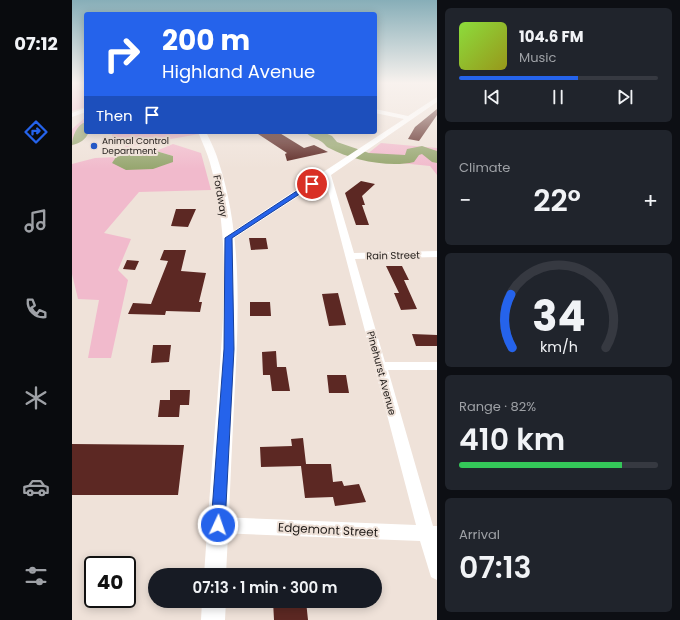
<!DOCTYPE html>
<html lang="en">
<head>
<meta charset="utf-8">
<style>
	body { margin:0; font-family:Poppins,sans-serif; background:#20242c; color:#f1f3f6; height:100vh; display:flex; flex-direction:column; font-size:15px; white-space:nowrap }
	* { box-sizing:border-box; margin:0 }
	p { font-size:13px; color:#9ea1a6 }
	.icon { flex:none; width:22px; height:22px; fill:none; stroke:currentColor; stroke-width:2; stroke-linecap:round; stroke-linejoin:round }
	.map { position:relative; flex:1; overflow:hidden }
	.side { display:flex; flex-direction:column; gap:8px; padding:8px; background:#0d0f14; width:243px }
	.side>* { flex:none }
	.guide { position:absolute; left:12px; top:12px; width:293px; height:122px; border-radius:4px; box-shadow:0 2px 10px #0003; background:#2563eb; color:#fff; overflow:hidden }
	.speed { position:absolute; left:12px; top:556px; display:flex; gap:8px; font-size:20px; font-weight:700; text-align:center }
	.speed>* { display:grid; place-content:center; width:52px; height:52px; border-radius:50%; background:#171b24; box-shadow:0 2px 10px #0003; line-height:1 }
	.speed .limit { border:2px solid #111; border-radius:6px; background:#fff; color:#111 }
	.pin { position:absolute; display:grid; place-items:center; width:34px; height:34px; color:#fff; margin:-17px; border:2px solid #fff; border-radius:50%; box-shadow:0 1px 4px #0007 }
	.me { position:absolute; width:44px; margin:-22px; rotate:3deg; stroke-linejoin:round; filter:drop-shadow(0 0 3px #0008) }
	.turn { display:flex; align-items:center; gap:14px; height:84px; padding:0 12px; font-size:18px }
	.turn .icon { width:52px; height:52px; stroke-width:2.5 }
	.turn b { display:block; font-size:28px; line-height:34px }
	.then { display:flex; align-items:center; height:38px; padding:0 12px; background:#0003; gap:8px; font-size:15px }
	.big { font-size:30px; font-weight:600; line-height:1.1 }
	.side .widget { flex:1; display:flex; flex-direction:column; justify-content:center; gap:6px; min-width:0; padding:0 14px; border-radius:6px; background:#20242c }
	.side .dial { align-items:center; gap:0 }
	.dial svg { height:104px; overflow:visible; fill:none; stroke:#363941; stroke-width:7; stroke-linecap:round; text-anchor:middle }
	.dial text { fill:#f1f3f6; stroke:none }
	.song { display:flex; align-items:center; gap:12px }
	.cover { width:48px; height:48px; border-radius:6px; background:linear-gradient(135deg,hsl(90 70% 55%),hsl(60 70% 35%)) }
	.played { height:4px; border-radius:2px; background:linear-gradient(90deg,#2563eb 60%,#363941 60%) }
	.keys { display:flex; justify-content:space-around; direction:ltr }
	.heat { display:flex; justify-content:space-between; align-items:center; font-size:22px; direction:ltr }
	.charge { height:6px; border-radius:3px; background:linear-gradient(90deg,#34c759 82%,#363941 0) }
	.trip { position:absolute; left:76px; top:568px; width:234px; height:40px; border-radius:20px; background:#171b24; box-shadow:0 2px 10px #0003; font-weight:600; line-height:40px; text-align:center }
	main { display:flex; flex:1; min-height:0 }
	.tab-bar { display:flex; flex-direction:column; width:72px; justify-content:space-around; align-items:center; background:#090b0e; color:#9ea1a6 }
	.tab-bar .icon { width:28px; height:28px }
	.tab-bar .active { color:#2563eb }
	.tab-bar b { font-size:18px; color:#f1f3f6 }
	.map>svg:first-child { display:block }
	.green { fill:#f1bacc }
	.water { fill:#96a66f }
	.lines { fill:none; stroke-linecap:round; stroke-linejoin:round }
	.river { fill:#96a66f; fill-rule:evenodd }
	.building { fill:#5c2823 }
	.minor { fill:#fff; fill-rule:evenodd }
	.tertiary { fill:#fff; fill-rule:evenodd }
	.route { fill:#2563eb; stroke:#184099 }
	.poi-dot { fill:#2559c6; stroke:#efe2d9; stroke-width:1.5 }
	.labels { text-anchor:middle; stroke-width:4; stroke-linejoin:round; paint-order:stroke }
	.far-poi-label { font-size:9px; fill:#221d1a; stroke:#efe2d9; text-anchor:start }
	.street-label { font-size:10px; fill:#221d1a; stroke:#efe2d9 }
	.near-street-label { font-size:12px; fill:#221d1a; stroke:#efe2d9 }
</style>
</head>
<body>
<main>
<nav class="tab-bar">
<b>07:12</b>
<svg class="icon active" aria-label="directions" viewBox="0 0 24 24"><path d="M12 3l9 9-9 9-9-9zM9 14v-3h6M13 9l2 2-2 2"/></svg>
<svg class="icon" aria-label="music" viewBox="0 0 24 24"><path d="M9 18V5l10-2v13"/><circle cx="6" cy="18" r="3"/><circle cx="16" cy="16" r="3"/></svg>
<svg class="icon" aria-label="phone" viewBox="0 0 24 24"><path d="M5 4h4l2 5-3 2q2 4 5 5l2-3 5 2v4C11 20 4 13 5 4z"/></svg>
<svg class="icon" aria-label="climate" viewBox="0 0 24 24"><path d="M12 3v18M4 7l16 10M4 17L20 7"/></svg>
<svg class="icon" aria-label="car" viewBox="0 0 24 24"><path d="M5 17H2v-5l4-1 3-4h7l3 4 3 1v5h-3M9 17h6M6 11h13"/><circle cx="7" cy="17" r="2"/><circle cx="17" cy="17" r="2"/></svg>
<svg class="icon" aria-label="filters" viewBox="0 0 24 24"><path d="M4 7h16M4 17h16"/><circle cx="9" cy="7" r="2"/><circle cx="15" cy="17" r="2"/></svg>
</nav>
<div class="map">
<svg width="365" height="620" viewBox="0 0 365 620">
	<rect width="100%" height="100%" fill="#efe2d9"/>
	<!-- green -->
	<path class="green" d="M 0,82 L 14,82 L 6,89 L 14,91 L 14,107 L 0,111 Z
		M 14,117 L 14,131 L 0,146 L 0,129 Z
		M 41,132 L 126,132 L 127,134 L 54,147 L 40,136 Z
		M 309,143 L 365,148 L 365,175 L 358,166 L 289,159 Z
		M 101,144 L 129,153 L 139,190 L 67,192 L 32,233 L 59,239 L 46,270 L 56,280 L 39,358 L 16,358 L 27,300 L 6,299 L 0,274 L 0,164 L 23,158 L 44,157 L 40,163 L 101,156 L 84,151 Z"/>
	<!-- water -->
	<path class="water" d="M 84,151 L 101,156 L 101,162 L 81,169 L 54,170 L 40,163 L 44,157 L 65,152 Z"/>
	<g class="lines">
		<!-- river -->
		<path class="river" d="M 14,122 L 14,132 L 17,132 C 13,140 9,143 0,145 C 0,137 5,124 14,122 Z
			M 234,132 L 251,132 L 260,136 L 265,142 L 297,153 L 333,155 L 335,149 L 350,146 L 365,151 L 365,163 L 360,162 L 350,154 L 347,155 L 342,162 C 317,168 279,160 257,148 C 254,147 253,144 250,142 C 245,138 238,138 234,132 Z"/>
	</g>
	<!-- building -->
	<path class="building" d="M 365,109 L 365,115 L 347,141 L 336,139 L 343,127 Z
		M 183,132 L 206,132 L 232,148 L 242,145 L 256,152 L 215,161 L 213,154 L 215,153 Z
		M 289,181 L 303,184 L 290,196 L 293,205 L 290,205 L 297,225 L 284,225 L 273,193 Z
		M 104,209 L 124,209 L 116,227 L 99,226 Z
		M 177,238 L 194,238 L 196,249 L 179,250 Z
		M 92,250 L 114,250 L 109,271 L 134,273 L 127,302 L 130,302 L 128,312 L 94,311 L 93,315 L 56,314 L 61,303 L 79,304 L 96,261 L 88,260 Z
		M 55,260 L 67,261 L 63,270 L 51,269 Z
		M 314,266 L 330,266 L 337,280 L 332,280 L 345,309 L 329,310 L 322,293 L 327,293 Z
		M 266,293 L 274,325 L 257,326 L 250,294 Z
		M 178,302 L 198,302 L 199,316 L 178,316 Z
		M 340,334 L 365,335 L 365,346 L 344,346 Z
		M 81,345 L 99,345 L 97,362 L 79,363 Z
		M 204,351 L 205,367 L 214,367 L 218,391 L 200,391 L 198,375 L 191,375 L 190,352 Z
		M 255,375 L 274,375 L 277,393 L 257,393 Z
		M 98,390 L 118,390 L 117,405 L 108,405 L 107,417 L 86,417 L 88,400 L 98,400 Z
		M 231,438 L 234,464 L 259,464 L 261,482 L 270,481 L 272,486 L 287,484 L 294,502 L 263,506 L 261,497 L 233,498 L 229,466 L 189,467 L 188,447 L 220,446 L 219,439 Z
		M 0,444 L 112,445 L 106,495 L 0,495 Z
		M 201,601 L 234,601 L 236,620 L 202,620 Z"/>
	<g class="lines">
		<!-- minor -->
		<path class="minor" d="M 365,97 L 365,102 L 259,175 L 282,253 L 365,251 L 365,257 L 283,259 L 313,362 L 365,362 L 365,370 L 316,370 L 361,526 L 365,526 L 365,580 L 359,577 L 348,541 L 146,533 L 140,530 L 138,525 L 140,520 L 146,517 L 344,525 L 253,179 L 159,240 L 156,241 L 151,238 L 332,119 L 303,113 L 303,109 L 336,116 Z
			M 14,108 L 14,112 L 0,117 L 0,113 Z"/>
		<!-- tertiary -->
		<path class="tertiary" d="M 126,132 L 134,132 C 139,142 144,152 147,163 C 172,240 166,325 162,406 C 159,462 157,519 154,575 L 132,575 C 136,518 140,460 145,403 C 151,324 160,241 138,163 C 135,152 130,142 126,132 Z
			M 130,601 L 154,601 L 153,620 L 129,620 Z"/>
	</g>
	<!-- sky -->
	<linearGradient id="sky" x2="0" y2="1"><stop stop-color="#87aeb8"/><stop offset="0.49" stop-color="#f8f2ee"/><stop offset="1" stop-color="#f8f2ee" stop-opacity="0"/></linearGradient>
	<rect width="365" height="169" fill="url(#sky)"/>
	<!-- route -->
	<path class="route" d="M 237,183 L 243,184 L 160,238 L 162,349 L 153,525 L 151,530 L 146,532 L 141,530 L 139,525 L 152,349 L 153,238 Z"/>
	<!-- markers -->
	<circle class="poi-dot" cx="22" cy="146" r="4"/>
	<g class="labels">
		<!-- far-poi labels -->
		<g class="far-poi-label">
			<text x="30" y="144">Animal Control<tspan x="30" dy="10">Department</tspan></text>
		</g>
		<!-- street labels -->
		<g class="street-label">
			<text transform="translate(149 196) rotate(80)" y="4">Fordway</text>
			<text transform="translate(321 255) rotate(-1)" y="4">Rain Street</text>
			<text transform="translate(310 373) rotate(75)" y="4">Pinehurst Avenue</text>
		</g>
		<!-- near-street labels -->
		<g class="near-street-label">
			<text transform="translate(256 530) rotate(3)" y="4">Edgemont Street</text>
		</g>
	</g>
</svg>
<div class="speed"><div class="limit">40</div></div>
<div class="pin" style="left:240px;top:184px;background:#d93025"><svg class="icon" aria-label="arrive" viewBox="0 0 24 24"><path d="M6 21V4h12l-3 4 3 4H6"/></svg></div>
<svg class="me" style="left:146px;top:525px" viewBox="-20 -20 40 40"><circle r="17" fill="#2563eb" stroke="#fff" stroke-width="3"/><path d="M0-11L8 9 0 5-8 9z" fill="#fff"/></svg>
<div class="trip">07:13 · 1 min · 300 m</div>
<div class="guide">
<div class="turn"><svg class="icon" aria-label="right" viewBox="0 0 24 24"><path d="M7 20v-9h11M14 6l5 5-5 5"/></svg><div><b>200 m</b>Highland Avenue</div></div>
<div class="then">Then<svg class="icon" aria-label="arrive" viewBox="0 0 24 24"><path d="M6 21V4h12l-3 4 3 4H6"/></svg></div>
</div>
</div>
<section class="side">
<div class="widget">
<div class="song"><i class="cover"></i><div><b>104.6 FM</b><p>Music</p></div></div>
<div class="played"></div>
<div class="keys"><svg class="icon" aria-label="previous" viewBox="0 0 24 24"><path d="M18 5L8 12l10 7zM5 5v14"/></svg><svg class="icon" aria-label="pause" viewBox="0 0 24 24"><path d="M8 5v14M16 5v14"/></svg><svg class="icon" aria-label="next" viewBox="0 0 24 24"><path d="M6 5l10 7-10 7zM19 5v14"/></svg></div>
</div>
<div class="widget"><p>Climate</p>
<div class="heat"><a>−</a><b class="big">22°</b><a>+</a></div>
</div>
<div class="widget dial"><svg viewBox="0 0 100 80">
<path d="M14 69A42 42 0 1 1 86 69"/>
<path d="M14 69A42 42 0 0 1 13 28" stroke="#2563eb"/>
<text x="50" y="56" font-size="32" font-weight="700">34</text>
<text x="50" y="72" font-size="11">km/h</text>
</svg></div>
<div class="widget"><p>Range · 82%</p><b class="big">410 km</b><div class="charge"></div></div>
<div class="widget"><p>Arrival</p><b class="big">07:13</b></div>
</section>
</main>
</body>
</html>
